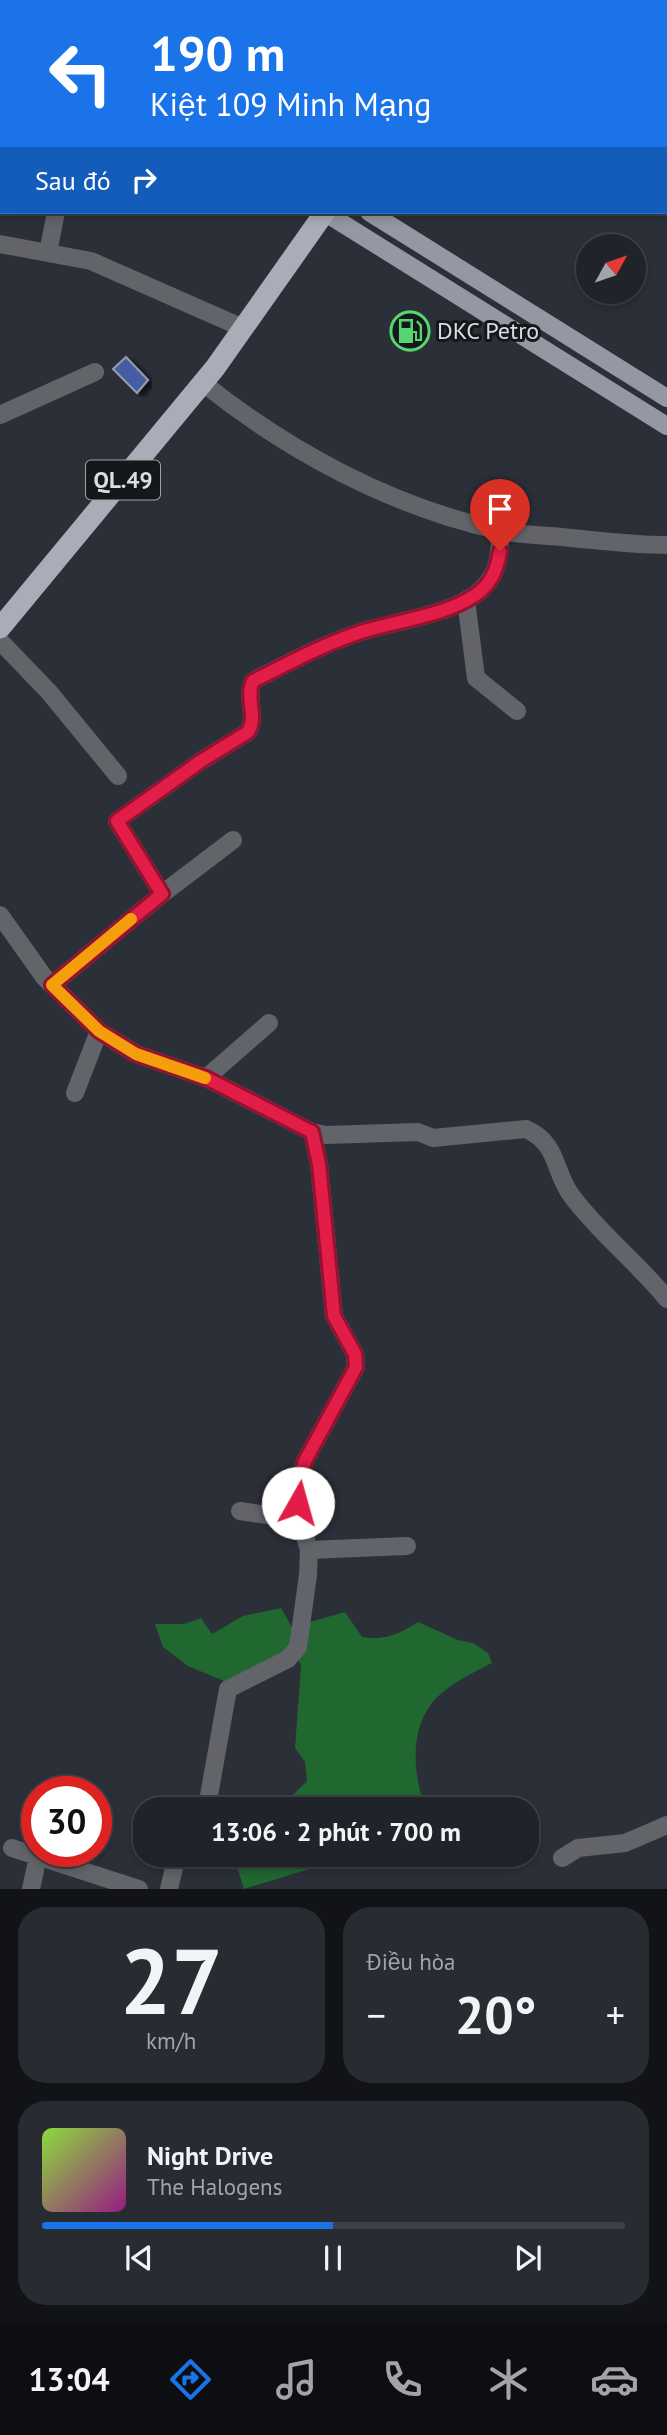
<!DOCTYPE html>
<html lang="vi">
<head>
<meta charset="utf-8">
<style>
	body { margin:0; font-family:"PT Sans",sans-serif; background:#282b32; color:#f1f3f6; height:100vh; display:flex; flex-direction:column; font-size:26px; white-space:nowrap }
	* { box-sizing:border-box; margin:0 }
	p { font-size:23px; color:#a2a4a8 }
	.icon { flex:none; width:38px; height:38px; fill:none; stroke:currentColor; stroke-width:2; stroke-linecap:round; stroke-linejoin:round }
	.map { position:relative; height:1889px; overflow:hidden }
	.details { display:flex; flex-direction:column; gap:18px; padding:18px; background:#121317; flex:1 }
	.details>* { flex:none }
	.hud { position:absolute; left:0px; top:0px; width:668px; height:214px; box-shadow:0 4px 10px #0003,0 0 0 2px #3d4047; background:#1a73e8; color:#fff; overflow:hidden }
	.needle { width:46px; rotate:50deg }
	.buttons { position:absolute; left:576px; top:234px; display:grid; gap:14px }
	.buttons a { display:grid; place-items:center; width:70px; height:70px; border-radius:50%; background:#20232a; box-shadow:0 4px 10px #0003,0 0 0 2px #3d4047; font-size:35px }
	.speed { position:absolute; left:21px; top:1776px; display:flex; gap:14px; font-size:35px; font-weight:700; text-align:center }
	.speed>* { display:grid; place-content:center; width:91px; height:91px; border-radius:50%; background:#20232a; box-shadow:0 4px 10px #0003,0 0 0 2px #3d4047; line-height:1 }
	.speed .limit { border:10px solid #d22; background:#fff; color:#111 }
	.pin { position:absolute; display:grid; place-items:center; width:60px; height:60px; color:#fff; margin:-72px -30px; border-radius:50% 50% 50% 0; rotate:-45deg; box-shadow:0 0 7px #0007 }
	.pin .icon { rotate:45deg }
	.me { position:absolute; width:77px; margin:-38px; rotate:7deg; stroke-linejoin:round; filter:drop-shadow(0 0 5px #0008) }
	.turn { display:flex; align-items:center; gap:24px; height:147px; padding:0 35px; font-size:32px }
	.turn .icon { width:91px; height:91px; stroke-width:2.5 }
	.turn b { display:block; font-size:49px; line-height:60px }
	.then { display:flex; align-items:center; height:66px; padding:0 35px; background:#0003; gap:14px; font-size:26px }
	.big { font-size:52px; font-weight:700; line-height:1.1 }
	.details .card { flex:1; display:flex; flex-direction:column; justify-content:center; gap:10px; min-width:0; padding:0 24px; border-radius:28px; background:#282b32 }
	.details .dial { align-items:center; gap:0 }
	.dial b { font-size:91px; line-height:1 }
	.song { display:flex; align-items:center; gap:21px }
	.cover { width:84px; height:84px; border-radius:10px; background:linear-gradient(135deg,hsl(90 70% 55%),hsl(310 70% 35%)) }
	.played { height:7px; border-radius:4px; background:linear-gradient(90deg,#1a73e8 50%,#3d4047 50%) }
	.keys { display:flex; justify-content:space-around; direction:ltr }
	.heat { display:flex; justify-content:space-between; align-items:center; font-size:38px; direction:ltr }
	.details .tiles { flex:1; display:grid; gap:18px; grid-template-columns:1fr 1fr }
	.card:last-child { grid-column:span 2 }
	.trip { position:absolute; left:133px; top:1797px; width:406px; height:70px; border-radius:28px; background:#20232a; box-shadow:0 4px 10px #0003,0 0 0 2px #3d4047; font-weight:700; line-height:70px; text-align:center }
	.tabs { display:flex; height:112px; justify-content:space-around; align-items:center; background:#0d0e11; color:#a2a4a8 }
	.tabs .icon { width:49px; height:49px }
	.tabs .on { color:#1a73e8 }
	.tabs b { font-size:32px; color:#f1f3f6 }
	.map>svg:first-child { display:block }
	.green { fill:#206730 }
	.building { fill:#465da3; stroke:#979ca7; stroke-width:2; filter:url(#shadow) }
	.lines { fill:none; stroke-linecap:round; stroke-linejoin:round }
	.minor { stroke:#626469; stroke-width:18 }
	.major { stroke:#9498a2; stroke-width:18 }
	.highway { stroke:#a8adb8; stroke-width:21 }
	.route-casing { stroke:#92132f; stroke-width:18 }
	.route { stroke:#e11d48; stroke-width:12 }
	.slow { stroke:#f59e0b; stroke-width:12 }
	.labels { text-anchor:middle; stroke-width:6; stroke-linejoin:round; paint-order:stroke }
	.shield { fill:#15171b; stroke:#a0a2a8; stroke-width:2 }
	.shield-label { font-size:23px; font-weight:bold; fill:#dbdde4 }
	.poi-label { font-size:24px; fill:#dbdde4; stroke:#15171b; text-anchor:start }
</style>
</head>
<body>
<div class="map">
<svg width="667" height="1889" viewBox="0 0 667 1889">
	<defs>
		<filter id="shadow"><feDropShadow dx="6" dy="3.5" stdDeviation="2" flood-color="#0009"/></filter>
	</defs>
	<rect width="100%" height="100%" fill="#2b2f38"/>
	<!-- green -->
	<path class="green" d="M 281,1608 L 292,1627 L 345,1612 L 362,1637 C 384,1641 400,1634 418,1622 L 458,1640 L 473,1643 L 488,1653 L 492,1663 C 471,1674 444,1686 430,1706 C 409,1734 414,1779 426,1809 L 265,1809 L 266,1806 L 291,1797 L 307,1781 L 305,1762 L 295,1748 L 301,1665 L 292,1648 L 224,1681 L 188,1666 L 163,1647 L 155,1624 L 184,1624 L 201,1618 L 212,1634 L 243,1616 Z
		M 233,1855 L 355,1855 L 244,1889 Z"/>
	<!-- building -->
	<path class="building" d="M 126,357 L 148,380 L 137,393 L 113,369 Z"/>
	<g class="lines">
		<!-- minor -->
		<path class="minor" d="M 228,0 L 228,2
			M 0,130 L 2,131
			M 0,244 L 91,261 L 243,328
			M 48,253 L 56,212
			M 203,383 C 288,451 390,506 497,530 C 517,535 540,535 561,537 C 596,540 631,545 667,545
			M 0,415 L 95,372
			M 466,600 L 476,678 L 517,711
			M 0,641 L 49,692 L 118,776
			M 162,894 L 117,821 L 201,761 L 248,732 C 258,717 245,697 253,681 C 288,663 323,644 361,632 C 394,621 456,614 481,590 C 499,573 500,555 500,531
			M 0,915 L 44,977 L 99,1031 L 136,1054 L 206,1078 L 312,1132 L 326,1135 L 418,1132 L 433,1138 L 526,1129 C 559,1144 553,1170 571,1195 C 599,1233 637,1262 667,1299
			M 52,985 L 162,894 L 233,840
			M 206,1078 L 269,1023
			M 75,1093 L 99,1031
			M 240,1511 L 300,1520
			M 309,1550 L 407,1546
			M 198,1810 L 208,1801 L 228,1689 L 288,1659 L 298,1647 L 308,1575 L 309,1550 L 300,1520 L 298,1483 L 305,1461 L 356,1367 L 355,1354 L 334,1316 L 319,1164 L 312,1132
			M 12,1848 L 139,1889
			M 562,1858 L 578,1848 L 625,1843 L 667,1825
			M 31,1889 L 38,1856
			M 169,1889 L 177,1855"/>
		<!-- major -->
		<path class="major" d="M 324,212 L 667,426
			M 369,212 L 667,398"/>
		<!-- highway -->
		<path class="highway" d="M 592,2 L 596,0
			M 0,628 L 215,368 L 325,212"/>
	</g>
	<g class="lines">
		<!-- route casing -->
		<g class="route-casing">
			<path id="route" d="M 298,1503 L 298,1483 L 305,1461 L 356,1367 L 355,1354 L 334,1316 L 319,1164 L 312,1132 L 206,1078 L 136,1054 L 99,1031 L 52,985 L 162,894 L 117,821 L 201,761 L 248,732 C 258,717 245,696 253,681 C 289,663 324,644 361,632 C 396,621 443,616 474,596 C 491,585 497,570 500,551"/>
		</g>
		<!-- route -->
		<use href="#route" class="route"/>
		<!-- slow -->
		<path class="slow" d="M 131,919 L 52,985 L 99,1031 L 136,1054 L 205,1078"/>
	</g>
	<!-- icons -->
	<defs>
		<g id="fuel-ring" transform="scale(2.0125)"><circle r="9.5" fill="#15171b" stroke="#56d671" stroke-width="1.5"/><path d="M-5.5-6h7V0h2V4h1.3V-2.5L3-4.5l.8-.8L6-3V5H2.5V1h-1V6h-7ZM-4.2-4.7v3.2H.2V-4.7Z" fill="#56d671"/></g>
	</defs>
	<g fill-rule="evenodd">
		<use href="#fuel-ring" x="410" y="331"/>
	</g>
	<g class="labels">
		<!-- shield labels -->
		<rect class="shield" x="86" y="460.5" width="74" height="39" rx="5"/>
		<g class="shield-label">
			<text x="123" y="488">QL.49</text>
		</g>
		<!-- poi labels -->
		<g class="poi-label">
			<text x="437" y="339">DKC Petro</text>
		</g>
	</g>
</svg>
<div class="buttons">
<a><svg class="needle" viewBox="-14 -14 28 28"><path d="M0-13l5 13h-10z" fill="#e53935"/><path d="M0 13l5-13h-10z" fill="#a2a4a8"/></svg></a>
</div>
<div class="speed"><div class="limit">30</div></div>
<div class="pin" style="left:500px;top:551px;background:#d93025"><svg class="icon" aria-label="arrive" viewBox="0 0 24 24"><path d="M6 21V4h12l-3 4 3 4H6"/></svg></div>
<svg class="me" style="left:298px;top:1503px" viewBox="-20 -20 40 40"><circle r="19" fill="#fff"/><path d="M0-13L10 11 0 6-10 11z" fill="#e11d48"/></svg>
<div class="trip">13:06 · 2 phút · 700 m</div>
<div class="hud">
<div class="turn"><svg class="icon" aria-label="left" viewBox="0 0 24 24"><path d="M17 20v-9H6M10 6l-5 5 5 5"/></svg><div><b>190 m</b>Kiệt 109 Minh Mạng</div></div>
<div class="then">Sau đó<svg class="icon" aria-label="right" viewBox="0 0 24 24"><path d="M7 20v-9h11M14 6l5 5-5 5"/></svg></div>
</div>
</div>
<section class="details">
<div class="tiles">
<div class="card dial"><b>27</b><p>km/h</p></div>
<div class="card"><p>Điều hòa</p>
<div class="heat"><a>−</a><b class="big">20°</b><a>+</a></div>
</div>
<div class="card">
<div class="song"><i class="cover"></i><div><b>Night Drive</b><p>The Halogens</p></div></div>
<div class="played"></div>
<div class="keys"><svg class="icon" aria-label="previous" viewBox="0 0 24 24"><path d="M18 5L8 12l10 7zM5 5v14"/></svg><svg class="icon" aria-label="pause" viewBox="0 0 24 24"><path d="M8 5v14M16 5v14"/></svg><svg class="icon" aria-label="next" viewBox="0 0 24 24"><path d="M6 5l10 7-10 7zM19 5v14"/></svg></div>
</div>
</div>
</section>
<nav class="tabs">
<b>13:04</b>
<svg class="icon on" aria-label="directions" viewBox="0 0 24 24"><path d="M12 3l9 9-9 9-9-9zM9 14v-3h6M13 9l2 2-2 2"/></svg>
<svg class="icon" aria-label="music" viewBox="0 0 24 24"><path d="M9 18V5l10-2v13"/><circle cx="6" cy="18" r="3"/><circle cx="16" cy="16" r="3"/></svg>
<svg class="icon" aria-label="phone" viewBox="0 0 24 24"><path d="M5 4h4l2 5-3 2q2 4 5 5l2-3 5 2v4C11 20 4 13 5 4z"/></svg>
<svg class="icon" aria-label="climate" viewBox="0 0 24 24"><path d="M12 3v18M4 7l16 10M4 17L20 7"/></svg>
<svg class="icon" aria-label="car" viewBox="0 0 24 24"><path d="M5 17H2v-5l4-1 3-4h7l3 4 3 1v5h-3M9 17h6M6 11h13"/><circle cx="7" cy="17" r="2"/><circle cx="17" cy="17" r="2"/></svg>
</nav>
</body>
</html>
